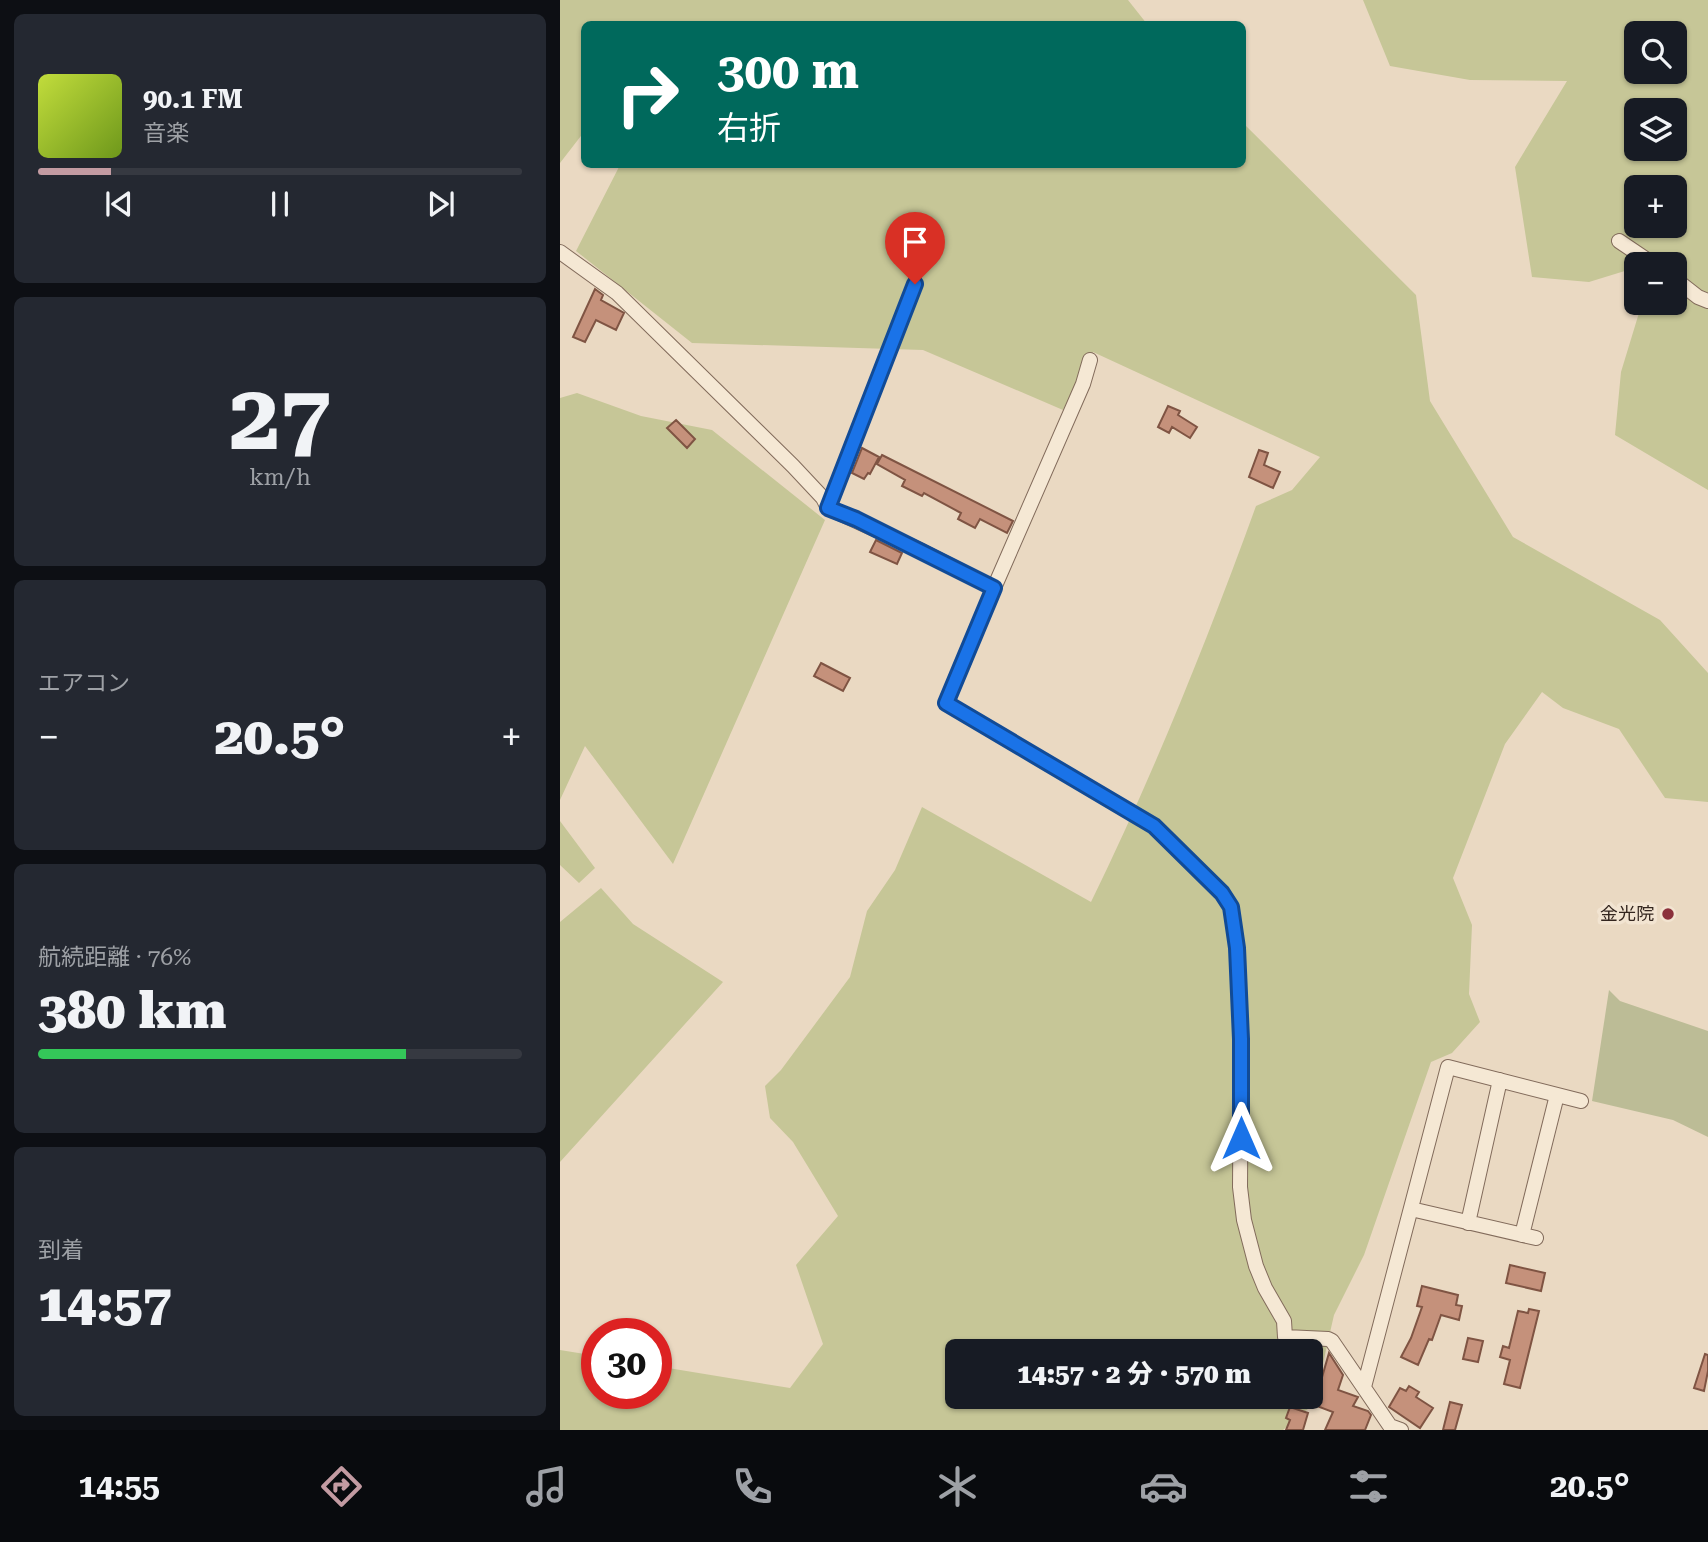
<!DOCTYPE html>
<html lang="ja">
<head>
<meta charset="utf-8">
<style>
	body { margin:0; font-family:"Roboto Serif","Noto Sans JP",serif; background:#242831; color:#f1f3f6; height:100vh; display:flex; flex-direction:column; font-size:26px; white-space:nowrap }
	* { box-sizing:border-box; margin:0 }
	p { font-size:23px; color:#9ea1a6 }
	.icon { flex:none; width:38px; height:38px; fill:none; stroke:currentColor; stroke-width:2; stroke-linecap:round; stroke-linejoin:round }
	.map { position:relative; flex:1; overflow:hidden }
	.details { display:flex; flex-direction:column; gap:14px; padding:14px; background:#0d0f14; width:560px }
	.details>* { flex:none }
	.banner { position:absolute; left:21px; top:21px; width:665px; height:147px; border-radius:10px; box-shadow:0 2px 5px #0004; background:#00695c; color:#fff; overflow:hidden }
	.buttons { position:absolute; left:1064px; top:21px; display:grid; gap:14px }
	.buttons a { display:grid; place-items:center; width:63px; height:63px; border-radius:10px; background:#171b24; box-shadow:0 2px 5px #0004; font-size:35px }
	.speed { position:absolute; left:21px; top:1318px; display:flex; gap:14px; font-size:35px; font-weight:700; text-align:center }
	.speed>* { display:grid; place-content:center; width:91px; height:91px; border-radius:50%; background:#171b24; box-shadow:0 2px 5px #0004; line-height:1 }
	.speed .limit { border:10px solid #d22; background:#fff; color:#111 }
	.pin { position:absolute; display:grid; place-items:center; width:60px; height:60px; color:#fff; margin:-72px -30px; border-radius:50% 50% 50% 0; rotate:-45deg; box-shadow:0 0 7px #0007 }
	.pin .icon { rotate:45deg }
	.me { position:absolute; width:77px; margin:-38px; rotate:0deg; stroke-linejoin:round; filter:drop-shadow(0 0 5px #0008) }
	.turn { display:flex; align-items:center; gap:24px; height:147px; padding:0 21px; font-size:32px }
	.turn .icon { width:91px; height:91px; stroke-width:2.5 }
	.turn b { display:block; font-size:49px; line-height:60px }
	.big { font-size:52px; font-weight:800; line-height:1.1 }
	.details .widget { flex:1; display:flex; flex-direction:column; justify-content:center; gap:10px; min-width:0; padding:0 24px; border-radius:10px; background:#242831 }
	.details .dial { align-items:center; gap:0 }
	.dial b { font-size:91px; line-height:1 }
	.song { display:flex; align-items:center; gap:21px }
	.cover { width:84px; height:84px; border-radius:10px; background:linear-gradient(135deg,hsl(70 70% 55%),hsl(80 70% 35%)) }
	.played { height:7px; border-radius:4px; background:linear-gradient(90deg,#c39ba2 15%,#363941 15%) }
	.keys { display:flex; justify-content:space-around; direction:ltr }
	.heat { display:flex; justify-content:space-between; align-items:center; font-size:38px; direction:ltr }
	.charge { height:10px; border-radius:5px; background:linear-gradient(90deg,#34c759 76%,#363941 0) }
	.trip { position:absolute; left:385px; top:1339px; width:378px; height:70px; border-radius:10px; background:#171b24; box-shadow:0 2px 5px #0004; font-weight:800; line-height:70px; text-align:center }
	.dock { display:flex; height:112px; justify-content:space-around; align-items:center; background:#090b0e; color:#9ea1a6 }
	.dock .icon { width:49px; height:49px }
	.dock .on { color:#c39ba2 }
	.dock b { font-size:32px; color:#f1f3f6 }
	main { display:flex; flex:1; min-height:0 }
	.map>svg:first-child { display:block }
	.green { fill:#c6c697; fill-rule:evenodd }
	.cemetery { fill:#bcbc96 }
	.building { fill:#c5917b; stroke:#7f5443; stroke-width:2 }
	.lines { fill:none; stroke-linecap:round; stroke-linejoin:round }
	.minor-casing { stroke:#826b5b; stroke-width:16 }
	.minor { stroke:#f5e8d4; stroke-width:14 }
	.route-casing { stroke:#114b97; stroke-width:18 }
	.route { stroke:#1a73e8; stroke-width:12 }
	.poi-dot { fill:#8b303b; stroke:#f2e4d1; stroke-width:2.5 }
	.labels { text-anchor:middle; stroke-width:7; stroke-linejoin:round; paint-order:stroke }
	.poi-label { font-size:18px; fill:#33251e; stroke:#f2e4d1; text-anchor:end }
</style>
</head>
<body>
<main>
<section class="details">
<div class="widget">
<div class="song"><i class="cover"></i><div><b>90.1 FM</b><p>音楽</p></div></div>
<div class="played"></div>
<div class="keys"><svg class="icon" aria-label="previous" viewBox="0 0 24 24"><path d="M18 5L8 12l10 7zM5 5v14"/></svg><svg class="icon" aria-label="pause" viewBox="0 0 24 24"><path d="M8 5v14M16 5v14"/></svg><svg class="icon" aria-label="next" viewBox="0 0 24 24"><path d="M6 5l10 7-10 7zM19 5v14"/></svg></div>
</div>
<div class="widget dial"><b>27</b><p>km/h</p></div>
<div class="widget"><p>エアコン</p>
<div class="heat"><a>−</a><b class="big">20.5°</b><a>+</a></div>
</div>
<div class="widget"><p>航続距離 · 76%</p><b class="big">380 km</b><div class="charge"></div></div>
<div class="widget"><p>到着</p><b class="big">14:57</b></div>
</section>
<div class="map">
<svg width="1148" height="1430" viewBox="0 0 1148 1430">
	<rect width="100%" height="100%" fill="#ead9c2"/>
	<!-- green -->
	<path class="green" d="M 0,0 L 568,0 L 587,24 L 24,24 L 24,132 L 0,163 Z
		M 803,0 L 1148,0 L 1148,490 L 1055,435 L 1061,372 L 1082,303 L 1115,303 L 1115,264 L 1076,264 L 1076,280 L 1068,270 L 1029,282 L 972,277 L 955,167 L 1007,81 L 910,80 L 830,66 ZM 1076,33 L 1115,33 L 1115,72 L 1076,72 ZM 1076,110 L 1115,110 L 1115,149 L 1076,149 ZM 1076,187 L 1115,187 L 1115,226 L 1076,226 Z
		M 683,123 L 856,295 L 870,401 L 953,537 L 1100,620 L 1148,673 L 1148,802 L 1105,798 L 1059,729 L 1003,708 L 982,692 L 945,744 L 893,878 L 912,925 L 909,994 L 920,1022 L 892,1053 L 871,1062 L 804,1255 L 774,1315 L 758,1385 L 749,1408 L 723,1430 L 0,1430 L 0,1350 L 37,1356 L 37,1393 L 96,1393 L 96,1366 L 230,1388 L 263,1344 L 236,1265 L 278,1216 L 233,1142 L 210,1118 L 205,1086 L 221,1070 L 290,977 L 307,911 L 335,870 L 362,807 L 531,902 C 594,773 647,641 696,506 L 732,490 L 760,457 L 533,352 L 503,410 L 363,350 L 132,343 L 16,251 L 60,165 L 682,164 ZM 397,1351 L 751,1351 L 751,1396 L 397,1396 Z
		M 17,393 L 81,416 L 152,430 L 265,520 L 113,864 L 25,746 L 0,800 L 0,398 Z
		M 0,821 L 35,868 L 19,883 L 0,865 Z
		M 41,888 L 73,924 L 163,982 L 0,1162 L 0,922 Z"/>
	<!-- cemetery -->
	<path class="cemetery" d="M 1049,990 L 1060,1001 L 1148,1031 L 1148,1137 L 1113,1120 L 1032,1101 Z"/>
	<!-- building -->
	<path class="building" d="M 35,289 L 43,295 L 41,300 L 64,313 L 56,330 L 36,320 L 25,342 L 13,337 Z
		M 608,406 L 620,411 L 618,415 L 637,427 L 630,438 L 612,427 L 609,433 L 598,427 Z
		M 116,420 L 135,439 L 127,448 L 107,428 Z
		M 302,448 L 319,457 L 310,474 L 308,473 L 304,479 L 292,473 Z
		M 699,450 L 708,453 L 704,465 L 720,472 L 713,488 L 689,477 Z
		M 322,455 L 453,521 L 447,533 L 420,519 L 415,528 L 398,519 L 401,513 L 364,493 L 362,496 L 342,486 L 345,480 L 317,464 Z
		M 316,540 L 342,553 L 337,564 L 310,552 Z
		M 261,663 L 290,678 L 283,691 L 254,676 Z
		M 950,1265 L 985,1273 L 981,1291 L 946,1283 Z
		M 862,1286 L 898,1295 L 896,1305 L 902,1306 L 899,1320 L 881,1315 L 872,1340 L 869,1339 L 858,1365 L 841,1357 L 851,1338 L 862,1307 L 857,1306 Z
		M 969,1309 L 979,1311 L 960,1388 L 944,1384 L 950,1360 L 940,1357 L 943,1346 L 949,1348 L 958,1311 L 968,1313 Z
		M 908,1338 L 923,1341 L 918,1362 L 903,1359 Z
		M 769,1353 L 783,1375 L 778,1390 L 798,1397 L 793,1406 L 808,1411 L 811,1415 L 805,1430 L 765,1430 L 773,1412 L 754,1405 Z
		M 1145,1354 L 1148,1355 L 1148,1371 L 1144,1391 L 1134,1388 Z
		M 849,1386 L 859,1392 L 856,1397 L 873,1408 L 860,1428 L 829,1407 L 840,1388 L 846,1391 Z
		M 890,1402 L 902,1405 L 895,1430 L 883,1430 Z
		M 730,1407 L 748,1413 L 743,1430 L 726,1430 L 730,1420 L 726,1418 Z"/>
	<g class="lines">
		<!-- minor casing -->
		<g class="minor-casing">
			<path id="minor" d="M 1059,241 L 1093,264
				M 0,252 L 57,293 L 233,466 L 263,498 L 268,508 L 362,551 L 434,588 L 386,703 L 594,826 L 662,893 L 671,907 L 677,948 L 681,1039 L 680,1187 L 684,1220 L 696,1266 L 705,1288 L 724,1321 L 725,1337 L 768,1339 L 772,1341 L 830,1426 L 841,1430
				M 1115,279 L 1138,297 L 1148,301
				M 268,508 L 355,284
				M 434,588 L 523,384 L 530,360
				M 851,1209 L 976,1238
				M 908,1223 L 940,1080
				M 962,1235 L 997,1095
				M 804,1387 L 888,1067 L 1021,1101"/>
		</g>
		<!-- minor -->
		<use href="#minor" class="minor"/>
	</g>
	<g class="lines">
		<!-- route casing -->
		<g class="route-casing">
			<path id="route" d="M 355,284 L 268,508 L 296,519 L 434,588 L 386,703 L 594,826 L 662,893 L 671,907 L 677,948 L 681,1039 L 681,1138"/>
		</g>
		<!-- route -->
		<use href="#route" class="route"/>
	</g>
	<!-- markers -->
	<circle class="poi-dot" cx="1108" cy="914" r="7"/>
	<g class="labels">
		<!-- poi labels -->
		<g class="poi-label">
			<text x="1094" y="920">金光院</text>
		</g>
	</g>
</svg>
<div class="buttons">
<a><svg class="icon" aria-label="search" viewBox="0 0 24 24"><circle cx="10" cy="10" r="6"/><path d="M15 15l6 6"/></svg></a>
<a><svg class="icon" aria-label="layers" viewBox="0 0 24 24"><path d="M12 4l9 5-9 5-9-5zM3 14l9 5 9-5"/></svg></a>
<a>+</a>
<a>−</a>
</div>
<div class="speed"><div class="limit">30</div></div>
<div class="pin" style="left:355px;top:284px;background:#d93025"><svg class="icon" aria-label="arrive" viewBox="0 0 24 24"><path d="M6 21V4h12l-3 4 3 4H6"/></svg></div>
<svg class="me" style="left:681px;top:1138px" viewBox="-20 -20 40 40"><path d="M0-17L14 15 0 8-14 15z" fill="#1a73e8" stroke="#fff" stroke-width="4"/></svg>
<div class="trip">14:57 · 2 分 · 570 m</div>
<div class="banner">
<div class="turn"><svg class="icon" aria-label="right" viewBox="0 0 24 24"><path d="M7 20v-9h11M14 6l5 5-5 5"/></svg><div><b>300 m</b>右折</div></div>
</div>
</div>
</main>
<nav class="dock">
<b>14:55</b>
<svg class="icon on" aria-label="directions" viewBox="0 0 24 24"><path d="M12 3l9 9-9 9-9-9zM9 14v-3h6M13 9l2 2-2 2"/></svg>
<svg class="icon" aria-label="music" viewBox="0 0 24 24"><path d="M9 18V5l10-2v13"/><circle cx="6" cy="18" r="3"/><circle cx="16" cy="16" r="3"/></svg>
<svg class="icon" aria-label="phone" viewBox="0 0 24 24"><path d="M5 4h4l2 5-3 2q2 4 5 5l2-3 5 2v4C11 20 4 13 5 4z"/></svg>
<svg class="icon" aria-label="climate" viewBox="0 0 24 24"><path d="M12 3v18M4 7l16 10M4 17L20 7"/></svg>
<svg class="icon" aria-label="car" viewBox="0 0 24 24"><path d="M5 17H2v-5l4-1 3-4h7l3 4 3 1v5h-3M9 17h6M6 11h13"/><circle cx="7" cy="17" r="2"/><circle cx="17" cy="17" r="2"/></svg>
<svg class="icon" aria-label="filters" viewBox="0 0 24 24"><path d="M4 7h16M4 17h16"/><circle cx="9" cy="7" r="2"/><circle cx="15" cy="17" r="2"/></svg>
<b>20.5°</b>
</nav>
</body>
</html>
